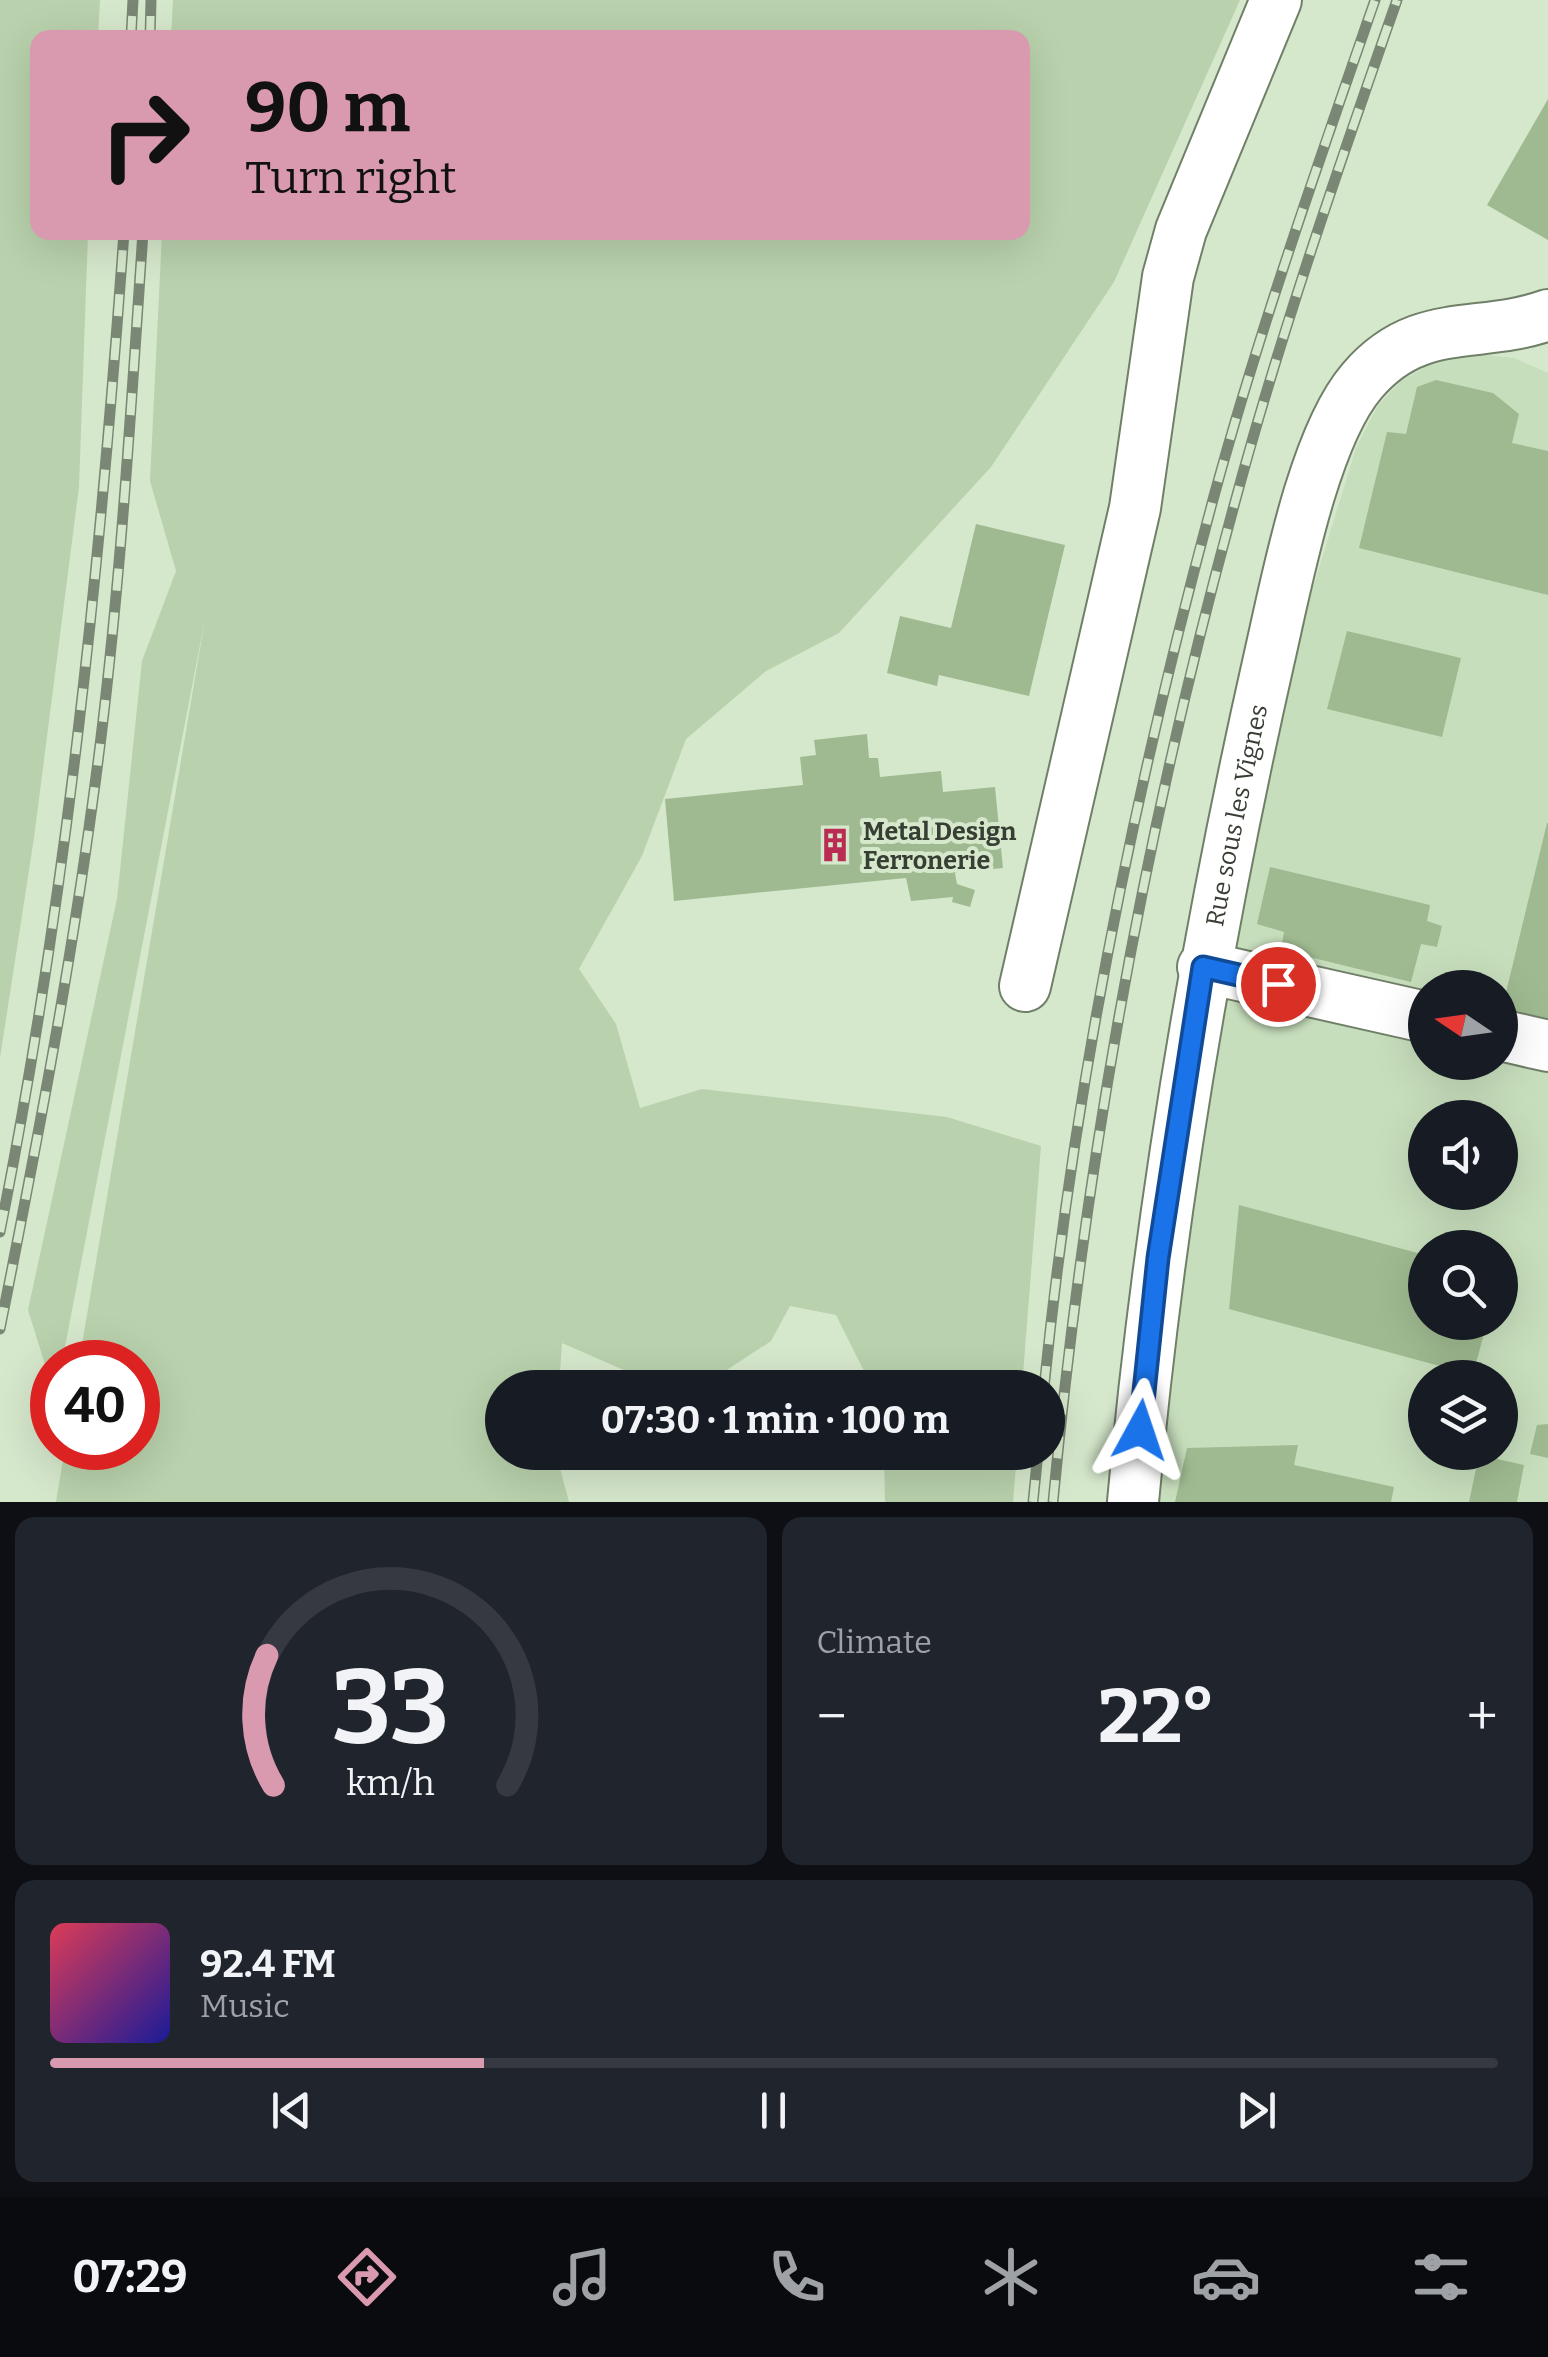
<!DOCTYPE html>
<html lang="en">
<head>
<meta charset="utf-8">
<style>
	body { margin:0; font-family:Bitter,serif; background:#20242c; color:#f1f3f6; height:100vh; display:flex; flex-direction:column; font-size:38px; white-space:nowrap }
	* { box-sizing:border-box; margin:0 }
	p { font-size:32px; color:#9ea1a6 }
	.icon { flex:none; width:55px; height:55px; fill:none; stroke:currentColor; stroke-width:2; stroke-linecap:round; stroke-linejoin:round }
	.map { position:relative; height:1502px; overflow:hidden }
	.side { display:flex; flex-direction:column; gap:15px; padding:15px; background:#0d0f14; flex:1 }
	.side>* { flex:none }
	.top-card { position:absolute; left:30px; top:30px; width:1000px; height:210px; border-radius:20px; box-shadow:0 10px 40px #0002; background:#d999ae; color:#111; overflow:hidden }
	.needle { width:65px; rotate:283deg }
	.tools { position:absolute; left:1408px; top:970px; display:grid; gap:20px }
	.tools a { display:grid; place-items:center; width:110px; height:110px; border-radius:50%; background:#171b24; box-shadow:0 10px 40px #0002; font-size:50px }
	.speed { position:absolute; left:30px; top:1340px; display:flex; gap:20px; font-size:50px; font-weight:700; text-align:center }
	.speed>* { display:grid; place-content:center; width:130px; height:130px; border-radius:50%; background:#171b24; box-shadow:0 10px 40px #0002; line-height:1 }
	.speed .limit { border:15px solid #d22; background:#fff; color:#111 }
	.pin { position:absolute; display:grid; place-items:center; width:85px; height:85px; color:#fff; margin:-42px; border:5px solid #fff; border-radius:50%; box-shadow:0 2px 10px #0007 }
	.me { position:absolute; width:110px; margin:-55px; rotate:5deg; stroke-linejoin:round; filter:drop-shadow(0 0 8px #0008) }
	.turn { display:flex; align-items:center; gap:35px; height:210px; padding:0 50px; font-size:45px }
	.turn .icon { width:130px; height:130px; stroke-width:2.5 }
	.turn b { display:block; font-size:70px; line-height:85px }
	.big { font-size:75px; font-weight:700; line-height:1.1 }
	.side .tile { flex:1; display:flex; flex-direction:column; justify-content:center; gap:15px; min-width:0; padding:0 35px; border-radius:20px; background:#20242c }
	.side .dial { align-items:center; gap:0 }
	.dial svg { height:260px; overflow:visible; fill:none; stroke:#363941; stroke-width:7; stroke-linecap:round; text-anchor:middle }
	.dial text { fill:#f1f3f6; stroke:none }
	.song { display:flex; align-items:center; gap:30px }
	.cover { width:120px; height:120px; border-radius:15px; background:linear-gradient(135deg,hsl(350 70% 55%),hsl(240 70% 35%)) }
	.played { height:10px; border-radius:5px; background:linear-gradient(90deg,#d999ae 30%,#363941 30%) }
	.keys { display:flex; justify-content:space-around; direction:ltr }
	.heat { display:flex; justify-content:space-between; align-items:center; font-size:55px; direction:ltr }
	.side .tiles { flex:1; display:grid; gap:15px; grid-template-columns:1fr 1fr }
	.tile:last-child { grid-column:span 2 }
	.trip { position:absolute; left:485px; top:1370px; width:580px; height:100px; border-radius:50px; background:#171b24; box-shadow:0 10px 40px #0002; font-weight:700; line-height:100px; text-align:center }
	.tabs { display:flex; height:160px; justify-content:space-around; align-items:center; background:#090b0e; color:#9ea1a6 }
	.tabs .icon { width:70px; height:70px }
	.tabs .on { color:#d999ae }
	.tabs b { font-size:45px; color:#f1f3f6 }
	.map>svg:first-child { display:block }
	.built { fill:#c7debc; fill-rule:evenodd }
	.green { fill:#b9d1ac }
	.building { fill:#9fba91 }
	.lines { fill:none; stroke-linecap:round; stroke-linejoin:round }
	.minor-casing { stroke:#708068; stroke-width:54 }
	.minor { stroke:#fff; stroke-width:50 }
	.rail-casing { stroke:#7b8775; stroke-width:11 }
	.rail { stroke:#d6e8cc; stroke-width:8; stroke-dasharray:22; stroke-linecap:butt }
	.route-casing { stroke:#114b97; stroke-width:25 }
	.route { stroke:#1a73e8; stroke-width:18 }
	.labels { text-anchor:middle; stroke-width:8; stroke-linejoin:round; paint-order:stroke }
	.street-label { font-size:25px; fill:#373e33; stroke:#d6e8cc }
	.poi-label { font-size:25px; font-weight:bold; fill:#373e33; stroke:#d6e8cc; text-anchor:start }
</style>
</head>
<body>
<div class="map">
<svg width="1548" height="1502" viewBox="0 0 1548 1502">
	<rect width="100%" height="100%" fill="#d6e8cc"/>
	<!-- built -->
	<path class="built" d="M 1477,354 L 1514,358 L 1548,373 L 1548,1502 L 1160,1502 L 1185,1245 L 1234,945 L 1308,604 L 1356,448 L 1378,405 L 1401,381 L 1427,366 ZM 1425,988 L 1500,988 L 1500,1062 L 1425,1062 ZM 1425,1118 L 1500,1118 L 1500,1192 L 1425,1192 ZM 1425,1248 L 1500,1248 L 1500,1322 L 1425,1322 ZM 1425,1378 L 1500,1378 L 1500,1452 L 1425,1452 Z"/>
	<!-- green -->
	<path class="green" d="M 0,0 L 100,0 L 98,37 L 38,38 L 38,232 L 88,233 L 79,487 L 34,838 L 0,1058 Z
		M 173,0 L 1240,0 L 1114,282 L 991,467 L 839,633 L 766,671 L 686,739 L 642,856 L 579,969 L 616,1024 L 640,1108 L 702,1089 L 947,1117 L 1041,1146 L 1022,1387 L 872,1387 L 836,1315 L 790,1306 L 771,1341 L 707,1383 L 626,1371 L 562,1343 L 559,1387 L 502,1388 L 502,1452 L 556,1453 L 569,1502 L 56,1502 L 65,1448 L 138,1448 L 138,1362 L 79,1362 L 205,619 L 62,1362 L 52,1362 L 52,1387 L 28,1310 L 117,899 L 142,661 L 176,571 L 150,481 L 162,233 L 1022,232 L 1022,38 L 171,38 Z
		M 884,1453 L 1017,1453 L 1013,1502 L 885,1502 Z"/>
	<!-- building -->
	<path class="building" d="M 1548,99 L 1548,240 L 1487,205 Z
		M 1436,380 L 1493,393 L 1519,414 L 1512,443 L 1548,451 L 1548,595 L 1359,548 L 1387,432 L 1406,434 L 1417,387 Z
		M 976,524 L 1065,545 L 1029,696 L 939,675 L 937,686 L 887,673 L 900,616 L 951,628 Z
		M 1347,631 L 1461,658 L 1442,737 L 1327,709 Z
		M 867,734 L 869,758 L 878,758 L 880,777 L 941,771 L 943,792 L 995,787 L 1003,868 L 955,873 L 957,884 L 975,890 L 970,907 L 952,902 L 953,897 L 911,901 L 906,878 L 674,901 L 665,799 L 803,785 L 800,757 L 816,755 L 814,740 Z
		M 1547,823 L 1548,823 L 1548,1030 L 1500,1017 Z
		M 1270,867 L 1430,905 L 1427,921 L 1442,926 L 1437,947 L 1421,944 L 1411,982 L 1281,950 L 1284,932 L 1257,924 Z
		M 1239,1205 L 1425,1255 L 1425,1322 L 1487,1322 L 1473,1375 L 1229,1309 Z
		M 1548,1424 L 1548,1458 L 1530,1454 L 1537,1425 Z
		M 1298,1445 L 1294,1465 L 1394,1487 L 1391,1502 L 1175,1502 L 1187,1448 Z
		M 1479,1455 L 1524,1465 L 1517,1502 L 1469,1502 Z"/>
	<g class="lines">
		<!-- minor casing -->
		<g class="minor-casing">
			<g id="minor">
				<path d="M 1203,967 L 1425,1017"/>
				<path d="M 1025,986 L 1135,508 L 1168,277 L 1181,230 L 1276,0"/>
				<path d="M 1500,1035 L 1548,1046"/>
				<path id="s1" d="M 1133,1502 C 1159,1217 1206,938 1269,659 C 1286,585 1313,438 1362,381 C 1418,315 1478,340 1548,315"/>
			</g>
		</g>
		<!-- minor -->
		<use href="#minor" class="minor"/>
		<!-- rail casing -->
		<g class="rail-casing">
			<path id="rail" d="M 131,38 L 133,0
				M 150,38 L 151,0
				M 0,1232 C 66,901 100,569 124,232
				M 0,1329 C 35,1153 69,977 93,799 C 119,611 130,422 143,232
				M 1044,1388 C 1074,1088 1135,787 1214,496 C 1260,328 1318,164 1375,0
				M 1033,1502 L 1038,1452
				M 1053,1502 C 1085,1165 1145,829 1235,502 C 1281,332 1339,166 1397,0"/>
		</g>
		<!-- rail -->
		<use href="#rail" class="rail"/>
	</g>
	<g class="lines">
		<!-- route casing -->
		<g class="route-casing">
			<path id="route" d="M 1140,1430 L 1158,1258 L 1203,967 L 1278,984"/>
		</g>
		<!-- route -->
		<use href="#route" class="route"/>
	</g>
	<!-- icons -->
	<defs>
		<g id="building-bare" transform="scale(2.7)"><path d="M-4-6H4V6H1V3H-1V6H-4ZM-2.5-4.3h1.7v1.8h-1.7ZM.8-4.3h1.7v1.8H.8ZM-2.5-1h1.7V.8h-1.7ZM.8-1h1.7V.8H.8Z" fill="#bb2c55" stroke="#d6e8cc" stroke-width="2.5" paint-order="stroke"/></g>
	</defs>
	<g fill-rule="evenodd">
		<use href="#building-bare" x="835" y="845"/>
	</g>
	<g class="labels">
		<!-- street labels -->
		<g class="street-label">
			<text dy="9" stroke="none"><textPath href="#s1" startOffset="695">Rue sous les Vignes</textPath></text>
		</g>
		<!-- poi labels -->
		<g class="poi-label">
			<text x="863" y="840">Metal Design<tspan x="863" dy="29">Ferronerie</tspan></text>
		</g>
	</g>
</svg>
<div class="tools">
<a><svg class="needle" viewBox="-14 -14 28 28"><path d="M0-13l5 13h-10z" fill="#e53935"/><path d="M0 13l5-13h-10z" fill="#9ea1a6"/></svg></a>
<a><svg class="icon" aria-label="sound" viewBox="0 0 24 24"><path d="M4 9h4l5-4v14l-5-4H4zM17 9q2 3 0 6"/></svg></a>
<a><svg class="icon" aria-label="search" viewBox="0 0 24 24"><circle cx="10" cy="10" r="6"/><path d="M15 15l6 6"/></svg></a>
<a><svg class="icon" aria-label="layers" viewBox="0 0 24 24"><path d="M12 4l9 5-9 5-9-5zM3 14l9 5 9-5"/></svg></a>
</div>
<div class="speed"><div class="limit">40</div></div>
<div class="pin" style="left:1278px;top:984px;background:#d93025"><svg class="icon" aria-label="arrive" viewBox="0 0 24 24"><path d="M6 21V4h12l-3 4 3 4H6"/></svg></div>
<svg class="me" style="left:1140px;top:1430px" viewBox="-20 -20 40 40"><path d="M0-17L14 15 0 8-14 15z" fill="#1a73e8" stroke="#fff" stroke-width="4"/></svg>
<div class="trip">07:30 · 1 min · 100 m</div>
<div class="top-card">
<div class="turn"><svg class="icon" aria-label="right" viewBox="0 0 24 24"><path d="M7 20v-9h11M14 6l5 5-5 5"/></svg><div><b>90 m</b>Turn right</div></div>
</div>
</div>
<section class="side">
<div class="tiles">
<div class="tile dial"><svg viewBox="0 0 100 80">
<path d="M14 69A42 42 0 1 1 86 69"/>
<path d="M14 69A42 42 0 0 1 12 29" stroke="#d999ae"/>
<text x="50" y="56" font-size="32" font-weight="700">33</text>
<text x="50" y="72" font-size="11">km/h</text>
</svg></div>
<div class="tile"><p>Climate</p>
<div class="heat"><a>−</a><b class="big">22°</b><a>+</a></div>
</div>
<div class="tile">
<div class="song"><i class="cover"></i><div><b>92.4 FM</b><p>Music</p></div></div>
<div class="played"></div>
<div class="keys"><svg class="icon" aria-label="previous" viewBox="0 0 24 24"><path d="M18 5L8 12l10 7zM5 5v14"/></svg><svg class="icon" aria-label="pause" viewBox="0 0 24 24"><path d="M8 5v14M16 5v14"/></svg><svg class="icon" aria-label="next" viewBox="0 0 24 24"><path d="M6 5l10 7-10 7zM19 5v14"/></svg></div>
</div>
</div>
</section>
<nav class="tabs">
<b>07:29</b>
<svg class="icon on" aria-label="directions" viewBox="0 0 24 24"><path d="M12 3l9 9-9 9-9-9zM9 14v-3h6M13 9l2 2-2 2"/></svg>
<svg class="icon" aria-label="music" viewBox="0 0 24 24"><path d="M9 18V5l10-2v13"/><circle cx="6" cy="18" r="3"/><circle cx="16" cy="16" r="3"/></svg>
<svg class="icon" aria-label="phone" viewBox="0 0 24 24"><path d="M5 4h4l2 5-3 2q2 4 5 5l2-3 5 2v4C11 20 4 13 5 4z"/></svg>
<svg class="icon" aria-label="climate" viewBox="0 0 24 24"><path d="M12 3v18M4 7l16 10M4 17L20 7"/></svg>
<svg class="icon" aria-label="car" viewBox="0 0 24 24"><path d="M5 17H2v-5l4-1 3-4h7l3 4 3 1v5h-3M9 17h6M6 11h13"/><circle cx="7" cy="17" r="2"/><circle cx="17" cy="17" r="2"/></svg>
<svg class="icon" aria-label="filters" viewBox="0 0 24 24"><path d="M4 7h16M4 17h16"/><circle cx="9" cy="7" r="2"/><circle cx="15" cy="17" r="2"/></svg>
</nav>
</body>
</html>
